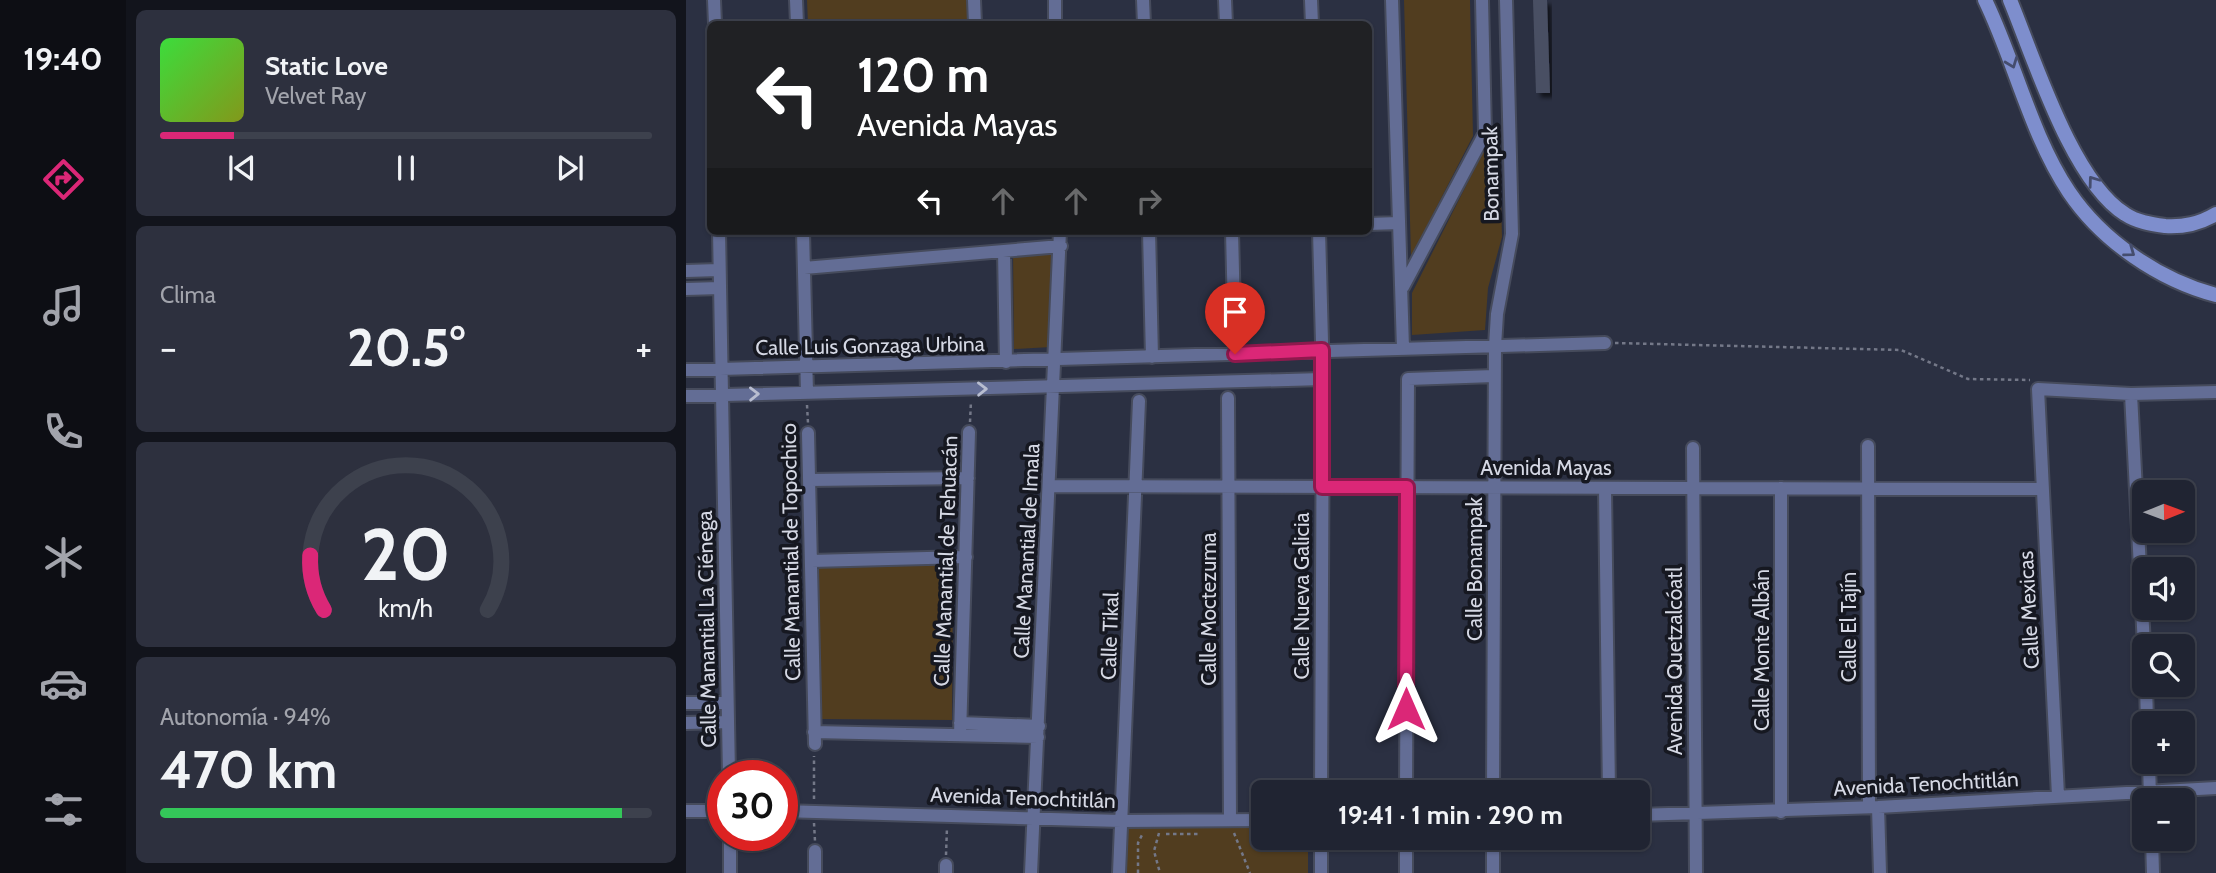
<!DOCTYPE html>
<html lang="es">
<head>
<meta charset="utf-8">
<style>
	body { margin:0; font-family:Cabin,sans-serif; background:#2d303e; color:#f1f3f6; height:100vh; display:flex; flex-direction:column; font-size:26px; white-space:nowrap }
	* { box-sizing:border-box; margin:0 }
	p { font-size:23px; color:#a2a4ac }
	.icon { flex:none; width:38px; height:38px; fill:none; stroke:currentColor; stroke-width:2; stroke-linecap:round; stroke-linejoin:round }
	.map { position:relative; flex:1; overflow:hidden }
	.details { display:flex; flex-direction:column; gap:10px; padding:10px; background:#12141c; width:560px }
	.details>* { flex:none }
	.guide { position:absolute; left:21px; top:21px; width:665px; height:214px; border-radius:10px; box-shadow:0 2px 5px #0004,0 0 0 2px #3d414d; background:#202124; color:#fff; overflow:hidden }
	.needle { width:46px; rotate:89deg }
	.controls { position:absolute; left:1446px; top:480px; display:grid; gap:14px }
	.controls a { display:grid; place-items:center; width:63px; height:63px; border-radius:10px; background:#202432; box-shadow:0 2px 5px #0004,0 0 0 2px #3d414d; font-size:35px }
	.speed { position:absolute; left:21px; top:760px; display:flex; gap:14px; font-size:35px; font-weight:700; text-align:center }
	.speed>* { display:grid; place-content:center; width:91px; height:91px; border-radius:50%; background:#202432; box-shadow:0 2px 5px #0004,0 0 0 2px #3d414d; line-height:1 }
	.speed .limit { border:10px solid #d22; background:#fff; color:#111 }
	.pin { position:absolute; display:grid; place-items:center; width:60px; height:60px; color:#fff; margin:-72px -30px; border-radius:50% 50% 50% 0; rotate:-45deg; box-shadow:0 0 7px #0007 }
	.pin .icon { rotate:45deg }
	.me { position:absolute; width:77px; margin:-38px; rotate:0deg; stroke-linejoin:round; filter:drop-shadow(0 0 5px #0008) }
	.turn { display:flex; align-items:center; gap:24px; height:147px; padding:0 35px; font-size:32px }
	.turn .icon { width:91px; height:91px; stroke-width:2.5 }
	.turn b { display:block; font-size:49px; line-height:60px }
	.lanes { display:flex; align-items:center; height:66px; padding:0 35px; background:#0003; justify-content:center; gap:35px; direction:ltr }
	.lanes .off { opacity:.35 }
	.big { font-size:52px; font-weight:700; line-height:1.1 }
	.details .widget { flex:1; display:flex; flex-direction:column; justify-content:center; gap:10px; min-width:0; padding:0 24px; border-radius:10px; background:#2d303e }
	.details .dial { align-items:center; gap:0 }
	.dial svg { height:182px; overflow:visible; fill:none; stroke:#3d414d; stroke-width:7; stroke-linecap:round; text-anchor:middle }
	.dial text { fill:#f1f3f6; stroke:none }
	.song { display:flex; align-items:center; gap:21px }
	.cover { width:84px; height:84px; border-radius:10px; background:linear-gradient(135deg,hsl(120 70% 55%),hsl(70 70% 35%)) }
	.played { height:7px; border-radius:4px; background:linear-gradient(90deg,#db2777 15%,#3d414d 15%) }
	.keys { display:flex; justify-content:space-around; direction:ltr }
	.heat { display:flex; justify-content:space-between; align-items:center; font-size:38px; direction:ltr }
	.charge { height:10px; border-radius:5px; background:linear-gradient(90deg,#34c759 94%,#3d414d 0) }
	.trip { position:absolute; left:565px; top:780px; width:399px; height:70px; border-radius:10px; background:#202432; box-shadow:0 2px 5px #0004,0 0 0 2px #3d414d; font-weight:700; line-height:70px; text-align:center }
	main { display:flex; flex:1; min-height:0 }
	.tab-bar { display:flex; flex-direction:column; width:126px; justify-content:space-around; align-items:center; background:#0d0e14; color:#a2a4ac }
	.tab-bar .icon { width:49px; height:49px }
	.tab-bar .on { color:#db2777 }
	.tab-bar b { font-size:32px; color:#f1f3f6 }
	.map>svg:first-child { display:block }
	.green { fill:#513d1f }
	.building { fill:#4a5063; filter:url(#shadow) }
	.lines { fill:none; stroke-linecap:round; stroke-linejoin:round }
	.street-casing { stroke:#464b5c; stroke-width:16 }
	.secondary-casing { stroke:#464b5c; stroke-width:18 }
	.path { stroke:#747888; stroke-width:2.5; stroke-dasharray:3.5 3.5; stroke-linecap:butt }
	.street { stroke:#636d95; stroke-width:12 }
	.secondary { stroke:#7e8ecd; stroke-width:14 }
	.oneway { stroke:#454d6e }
	.oneway2 { stroke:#b8bdd0 }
	.route-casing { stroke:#8e194d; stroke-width:18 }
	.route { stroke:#db2777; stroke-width:12 }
	.labels { text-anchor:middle; stroke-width:7; stroke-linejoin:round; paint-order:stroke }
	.street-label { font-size:21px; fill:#d5d8e4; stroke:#161821 }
</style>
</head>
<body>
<main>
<nav class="tab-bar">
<b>19:40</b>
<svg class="icon on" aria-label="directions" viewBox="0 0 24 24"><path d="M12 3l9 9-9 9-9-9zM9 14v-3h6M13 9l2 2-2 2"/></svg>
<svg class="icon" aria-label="music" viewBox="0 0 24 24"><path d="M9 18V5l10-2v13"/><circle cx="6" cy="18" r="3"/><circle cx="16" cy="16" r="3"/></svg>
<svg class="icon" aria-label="phone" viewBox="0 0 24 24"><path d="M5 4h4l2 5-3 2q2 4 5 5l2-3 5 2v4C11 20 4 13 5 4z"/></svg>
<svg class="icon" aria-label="climate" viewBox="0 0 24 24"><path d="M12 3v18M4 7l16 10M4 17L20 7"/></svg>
<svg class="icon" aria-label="car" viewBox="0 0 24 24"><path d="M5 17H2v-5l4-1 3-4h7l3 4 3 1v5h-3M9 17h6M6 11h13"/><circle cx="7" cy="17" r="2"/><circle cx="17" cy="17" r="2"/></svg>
<svg class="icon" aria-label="filters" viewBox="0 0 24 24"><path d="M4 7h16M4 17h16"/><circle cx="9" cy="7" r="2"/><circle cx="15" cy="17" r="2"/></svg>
</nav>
<section class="details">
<div class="widget">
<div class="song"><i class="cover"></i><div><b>Static Love</b><p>Velvet Ray</p></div></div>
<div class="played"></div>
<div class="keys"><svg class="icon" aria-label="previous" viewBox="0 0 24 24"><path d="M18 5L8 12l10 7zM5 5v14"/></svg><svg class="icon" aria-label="pause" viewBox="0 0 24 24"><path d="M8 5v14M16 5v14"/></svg><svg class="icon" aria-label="next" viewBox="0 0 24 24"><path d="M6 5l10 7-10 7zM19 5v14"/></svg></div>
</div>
<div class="widget"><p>Clima</p>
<div class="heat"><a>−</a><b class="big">20.5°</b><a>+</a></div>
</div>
<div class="widget dial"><svg viewBox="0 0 100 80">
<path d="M14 69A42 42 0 1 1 86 69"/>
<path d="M14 69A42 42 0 0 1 8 45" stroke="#db2777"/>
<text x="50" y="56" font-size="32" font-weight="700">20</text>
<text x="50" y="72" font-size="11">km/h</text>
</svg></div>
<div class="widget"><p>Autonomía · 94%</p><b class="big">470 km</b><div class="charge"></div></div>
</section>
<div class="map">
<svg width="1530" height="873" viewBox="0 0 1530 873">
	<defs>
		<filter id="shadow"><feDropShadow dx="4.5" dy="4.5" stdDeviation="2" flood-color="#0009"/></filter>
	</defs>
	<rect width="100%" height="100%" fill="#2b3042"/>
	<!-- green -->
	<path class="green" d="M 121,0 L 281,0 L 282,24 L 122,24 Z
		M 718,0 L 784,0 L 787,136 L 725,257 Z
		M 813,131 L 816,237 L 802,288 L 799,330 L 726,335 L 726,293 L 801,144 Z
		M 368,248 L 365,347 L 328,349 L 327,252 Z
		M 133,561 L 267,562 L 266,720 L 132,719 Z
		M 441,823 L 577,824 L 578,838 L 622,838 L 622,873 L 439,873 Z"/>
	<!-- building -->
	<path class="building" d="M 847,0 L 861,0 L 864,93 L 850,93 Z"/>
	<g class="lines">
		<!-- street casing -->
		<g class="street-casing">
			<path id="street" d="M 28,0 L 29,24
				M 110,0 L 111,24
				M 288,0 L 289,24
				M 369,0 L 369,24
				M 457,0 L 458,24
				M 539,0 L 540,24
				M 625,0 L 626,24
				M 706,0 L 717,348
				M 682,224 L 713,223
				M 33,231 L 43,775
				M 117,231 L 121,393
				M 463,231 L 466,357
				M 546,231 L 549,354
				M 633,231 L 637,379 L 635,793
				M 318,251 L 320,362
				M 118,268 L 375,246
				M 0,271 L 33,270
				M 717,287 L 799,133 L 796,0
				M 0,289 L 34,288
				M 0,370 L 919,343
				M 1445,394 L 1458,646
				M 0,396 L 637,379
				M 542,398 L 544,820
				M 122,433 L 129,744
				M 1182,446 L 1183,807
				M 1007,448 L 1010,873
				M 124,480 L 282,478
				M 363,486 L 1356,489
				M 919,488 L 923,793
				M 125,561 L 280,557
				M 1460,684 L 1461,723
				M 0,703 L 41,703
				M 0,723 L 42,722
				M 274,723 L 353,726
				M 128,732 L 352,737
				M 274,735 L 283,432
				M 1463,761 L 1464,800
				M 720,793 L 722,379 L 808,376
				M 807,793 L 809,346 L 811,314 L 826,234 L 820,0
				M 1372,796 L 1352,389 L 1445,394 L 1530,392
				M 1192,807 L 1194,873
				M 0,811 L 37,811
				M 96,811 L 435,821 L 578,820
				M 1095,812 L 1095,488
				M 952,815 L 1192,807 L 1530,788
				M 44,835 L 44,873
				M 807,838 L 807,873
				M 1466,838 L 1467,873
				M 129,851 L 129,873
				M 260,873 L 260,865
				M 345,873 L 374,231
				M 433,873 L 453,401
				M 635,873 L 635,838
				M 720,873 L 720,838"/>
		</g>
		<!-- secondary casing -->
		<g class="secondary-casing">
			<path id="secondary" d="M 1299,0 C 1329,62 1345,135 1383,192 C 1416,241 1473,280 1530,295
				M 1324,0 C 1348,58 1386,181 1439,214 C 1451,222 1465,224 1479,226 C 1498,227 1513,224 1530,214"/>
		</g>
		<!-- path -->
		<path class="path" d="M 929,343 L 1215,350 L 1282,379 L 1344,380
			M 121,405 L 122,423
			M 284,422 L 285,401
			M 128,799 L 128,756
			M 128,823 L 129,841
			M 473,833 L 468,851 L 474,873
			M 548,833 L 564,873
			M 480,834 L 515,834
			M 260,855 L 261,827
			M 452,873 L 452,843 L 457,833"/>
		<!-- street -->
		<use href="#street" class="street"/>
		<!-- secondary -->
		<use href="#secondary" class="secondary"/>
	</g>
	<!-- one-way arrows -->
	<defs><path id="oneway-chevron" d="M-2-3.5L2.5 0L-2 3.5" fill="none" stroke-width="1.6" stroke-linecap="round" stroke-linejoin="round" transform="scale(1.75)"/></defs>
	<g class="oneway">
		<use href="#oneway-chevron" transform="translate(1326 63) rotate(69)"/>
		<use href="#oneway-chevron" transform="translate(1407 181) rotate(-126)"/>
		<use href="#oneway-chevron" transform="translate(1444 252) rotate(36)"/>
	</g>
	<g class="oneway2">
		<use href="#oneway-chevron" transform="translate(296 389) rotate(-1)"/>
		<use href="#oneway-chevron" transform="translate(68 394) rotate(-1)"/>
	</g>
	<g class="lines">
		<!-- route casing -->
		<g class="route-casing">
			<path id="route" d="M 549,354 L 636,350 L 636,487 L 721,487 L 720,709"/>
		</g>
		<!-- route -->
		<use href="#route" class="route"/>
	</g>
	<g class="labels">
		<!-- street labels -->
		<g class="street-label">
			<text transform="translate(805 174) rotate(-91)" y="7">Bonampak</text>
			<text transform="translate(184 346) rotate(-1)" y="7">Calle Luis Gonzaga Urbina</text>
			<text x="860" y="475">Avenida Mayas</text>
			<text transform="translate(341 551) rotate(-87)" y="7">Calle Manantial de Imala</text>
			<text transform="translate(105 552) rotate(-91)" y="7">Calle Manantial de Topochico</text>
			<text transform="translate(260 561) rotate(-88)" y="7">Calle Manantial de Tehuacán</text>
			<text transform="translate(789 569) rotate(-90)" y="7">Calle Bonampak</text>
			<text transform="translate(616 596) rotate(-90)" y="7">Calle Nueva Galicia</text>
			<text transform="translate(523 609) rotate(-90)" y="7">Calle Moctezuma</text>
			<text transform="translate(1343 610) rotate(-93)" y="7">Calle Mexicas</text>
			<text transform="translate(1163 627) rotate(-90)" y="7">Calle El Tajín</text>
			<text transform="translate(21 629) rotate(-91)" y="7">Calle Manantial La Ciénega</text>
			<text transform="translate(424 636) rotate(-88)" y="7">Calle Tikal</text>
			<text transform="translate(1076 650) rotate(-90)" y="7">Calle Monte Albán</text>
			<text transform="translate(989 661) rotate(-90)" y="7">Avenida Quetzalcóatl</text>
			<text transform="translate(1240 784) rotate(-3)" y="7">Avenida Tenochtitlán</text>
			<text transform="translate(337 798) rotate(2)" y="7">Avenida Tenochtitlán</text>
		</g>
	</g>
</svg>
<div class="controls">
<a><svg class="needle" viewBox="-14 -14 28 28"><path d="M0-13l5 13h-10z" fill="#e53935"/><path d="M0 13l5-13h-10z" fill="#a2a4ac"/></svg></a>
<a><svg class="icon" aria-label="sound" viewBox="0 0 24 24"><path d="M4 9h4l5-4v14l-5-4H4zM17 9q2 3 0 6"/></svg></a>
<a><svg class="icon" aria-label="search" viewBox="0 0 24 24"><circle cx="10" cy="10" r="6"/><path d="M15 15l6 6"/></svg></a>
<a>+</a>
<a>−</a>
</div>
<div class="speed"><div class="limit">30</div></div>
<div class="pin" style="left:549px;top:354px;background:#d93025"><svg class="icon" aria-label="arrive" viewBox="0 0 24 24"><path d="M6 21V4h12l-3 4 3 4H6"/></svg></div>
<svg class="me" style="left:720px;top:709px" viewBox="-20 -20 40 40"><path d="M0-17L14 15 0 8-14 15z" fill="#db2777" stroke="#fff" stroke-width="4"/></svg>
<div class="trip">19:41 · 1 min · 290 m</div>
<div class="guide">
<div class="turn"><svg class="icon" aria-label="left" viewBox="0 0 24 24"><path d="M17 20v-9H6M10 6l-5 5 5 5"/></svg><div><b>120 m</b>Avenida Mayas</div></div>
<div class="lanes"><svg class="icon" aria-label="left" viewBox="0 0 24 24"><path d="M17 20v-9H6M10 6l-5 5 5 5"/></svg><svg class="icon off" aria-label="ahead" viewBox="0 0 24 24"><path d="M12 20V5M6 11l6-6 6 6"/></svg><svg class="icon off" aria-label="ahead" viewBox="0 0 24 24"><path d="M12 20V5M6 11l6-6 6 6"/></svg><svg class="icon off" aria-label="right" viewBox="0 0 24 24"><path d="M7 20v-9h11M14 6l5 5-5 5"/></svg></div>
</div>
</div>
</main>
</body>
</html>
